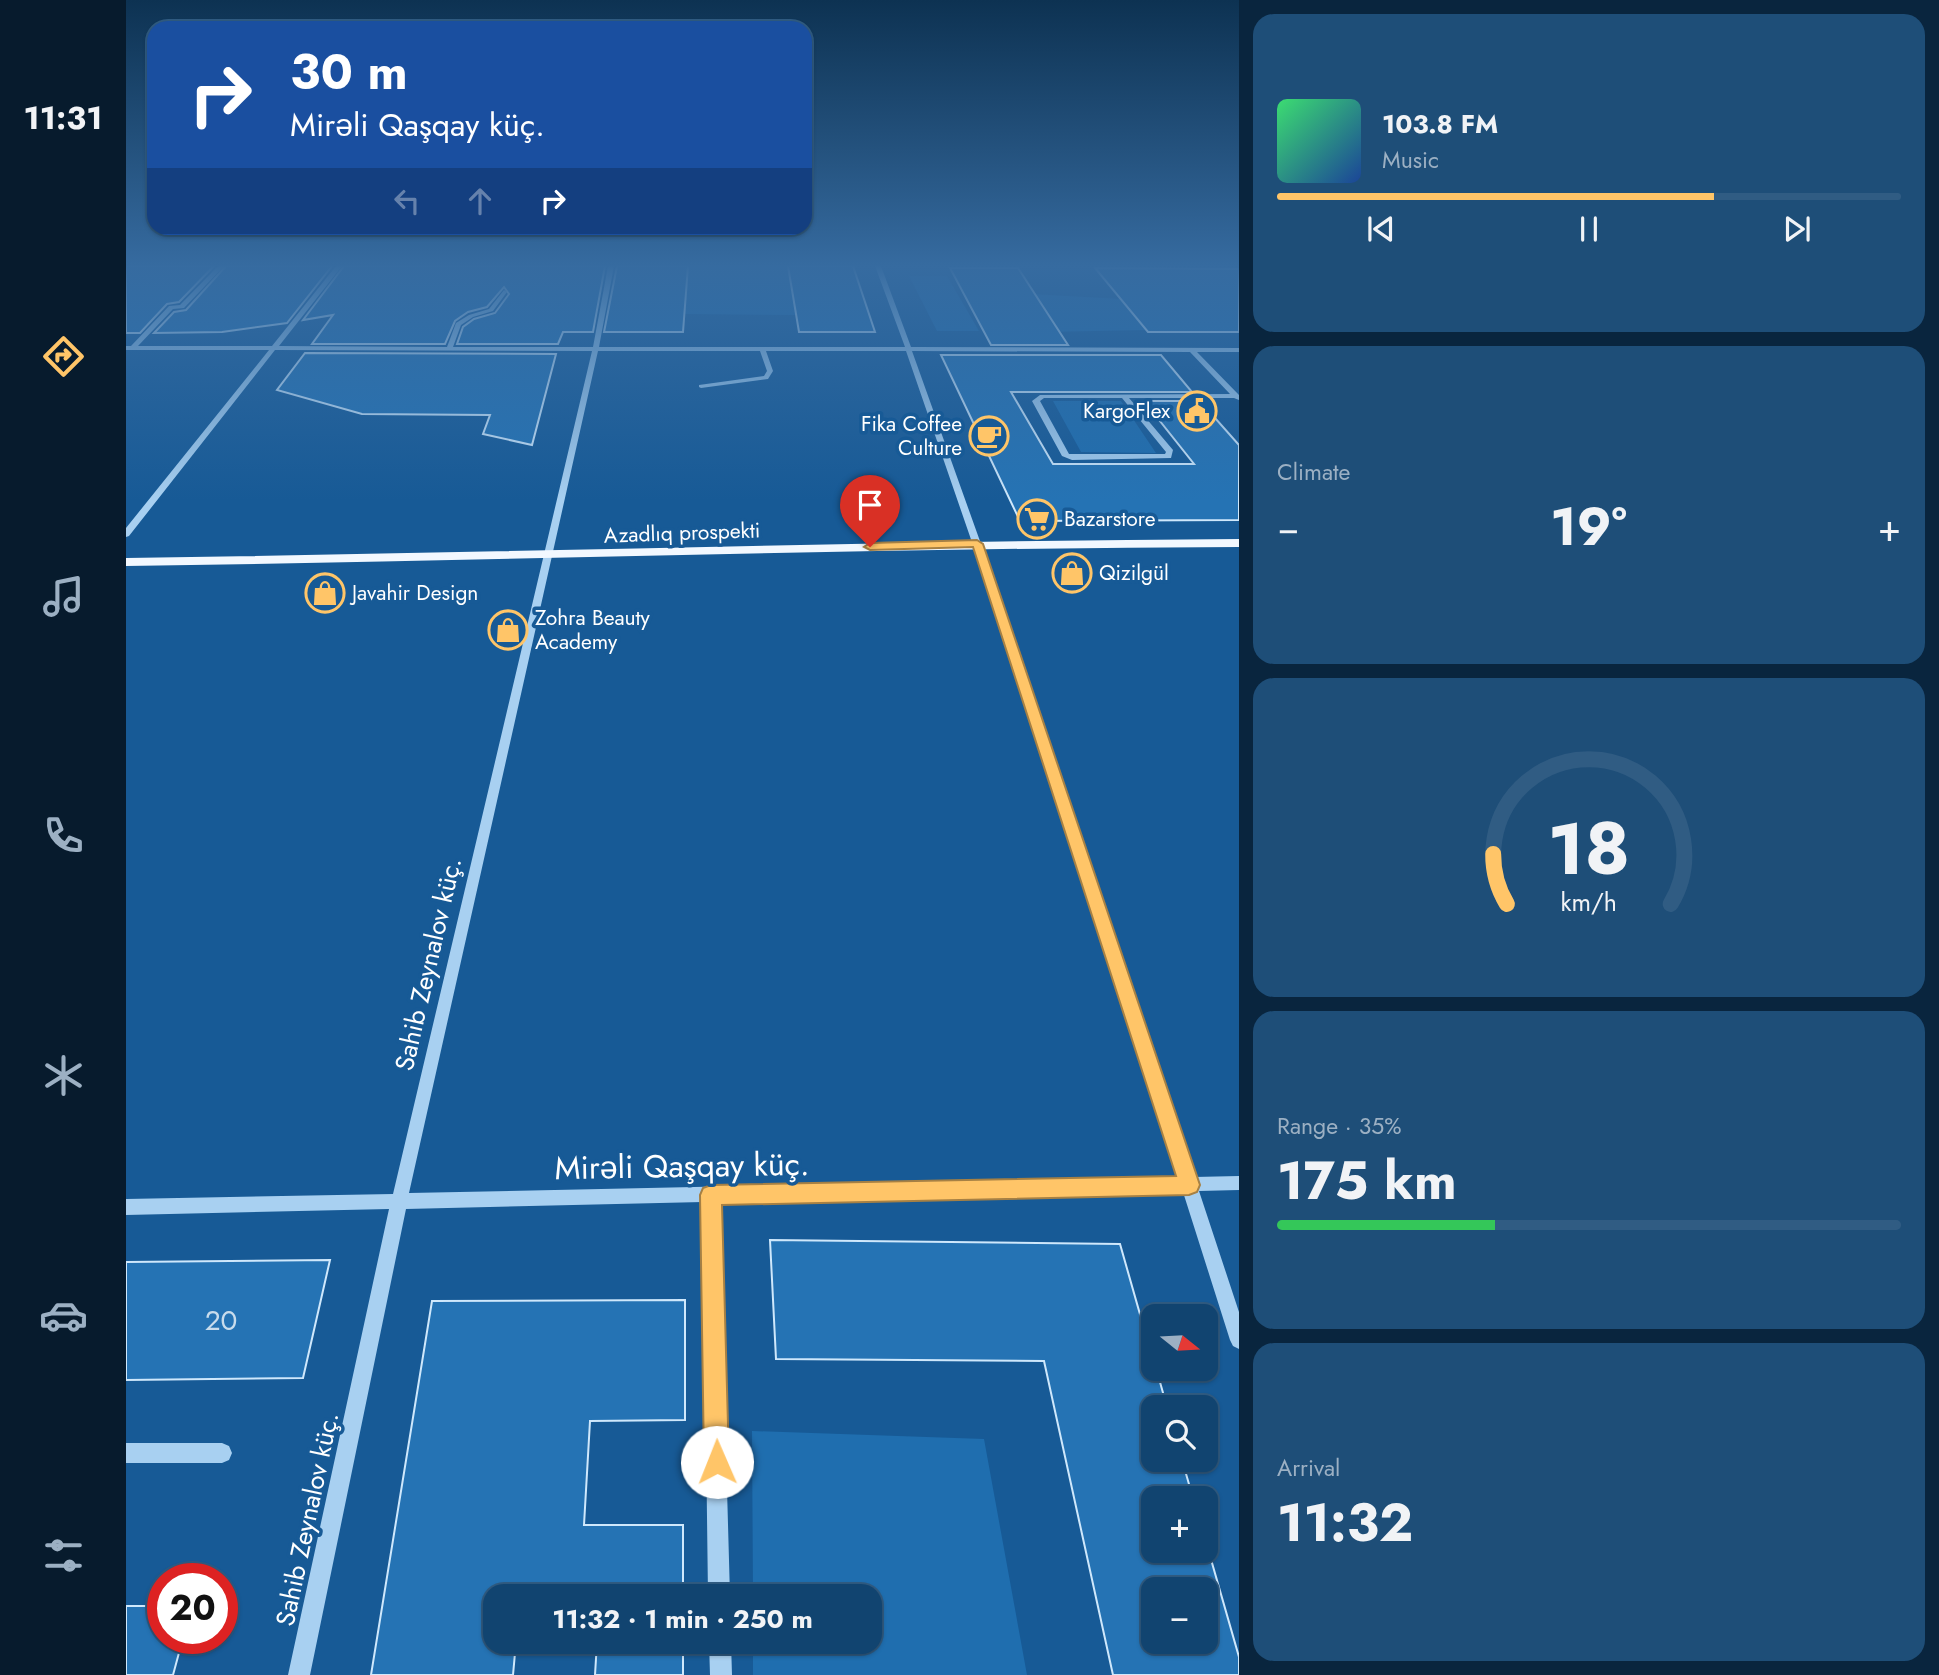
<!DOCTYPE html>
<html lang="en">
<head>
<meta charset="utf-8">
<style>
	body { margin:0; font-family:Jost,sans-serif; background:#1e4e78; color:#f1f3f6; height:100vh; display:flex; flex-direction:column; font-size:26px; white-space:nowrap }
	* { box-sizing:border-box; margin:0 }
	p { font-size:23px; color:#9cb0c3 }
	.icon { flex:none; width:38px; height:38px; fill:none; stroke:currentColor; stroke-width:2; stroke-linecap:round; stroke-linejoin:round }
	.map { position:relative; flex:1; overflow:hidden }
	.sheet { display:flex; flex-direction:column; gap:14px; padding:14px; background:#09253e; width:700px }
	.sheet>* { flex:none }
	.hud { position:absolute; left:21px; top:21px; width:665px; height:214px; border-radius:21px; box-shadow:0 2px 5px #0004,0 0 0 2px #305c83; background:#1a4fa0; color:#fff; overflow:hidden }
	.needle { width:46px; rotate:108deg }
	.controls { position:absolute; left:1015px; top:1304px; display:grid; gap:14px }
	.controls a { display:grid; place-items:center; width:77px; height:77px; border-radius:14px; background:#114470; box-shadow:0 2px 5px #0004,0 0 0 2px #305c83; font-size:35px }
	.speed { position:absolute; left:21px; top:1563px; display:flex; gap:14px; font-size:35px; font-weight:700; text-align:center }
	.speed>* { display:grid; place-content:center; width:91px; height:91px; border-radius:50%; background:#114470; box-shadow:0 2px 5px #0004,0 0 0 2px #305c83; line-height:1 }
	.speed .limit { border:10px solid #d22; background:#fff; color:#111 }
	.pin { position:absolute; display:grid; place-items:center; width:60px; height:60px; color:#fff; margin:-72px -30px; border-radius:50% 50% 50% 0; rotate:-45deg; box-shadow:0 0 7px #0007 }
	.pin .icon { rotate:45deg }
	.me { position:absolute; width:77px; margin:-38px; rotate:359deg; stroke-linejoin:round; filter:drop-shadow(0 0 5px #0008) }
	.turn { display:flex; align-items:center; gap:24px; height:147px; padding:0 28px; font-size:32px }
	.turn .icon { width:91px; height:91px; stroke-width:2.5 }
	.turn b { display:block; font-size:49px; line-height:60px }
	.lanes { display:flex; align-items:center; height:66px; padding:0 28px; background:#0003; justify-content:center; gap:35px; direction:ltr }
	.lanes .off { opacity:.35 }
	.big { font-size:52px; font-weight:700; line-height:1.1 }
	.sheet .tile { flex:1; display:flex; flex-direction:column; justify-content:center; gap:10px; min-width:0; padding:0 24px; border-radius:21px; background:#1e4e78 }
	.sheet .dial { align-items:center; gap:0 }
	.dial svg { height:182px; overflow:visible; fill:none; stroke:#305c83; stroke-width:7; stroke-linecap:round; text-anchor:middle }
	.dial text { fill:#f1f3f6; stroke:none }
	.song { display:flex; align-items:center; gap:21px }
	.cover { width:84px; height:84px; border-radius:10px; background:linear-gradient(135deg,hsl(140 70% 55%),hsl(220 70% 35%)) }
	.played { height:7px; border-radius:4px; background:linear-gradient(90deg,#ffc568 70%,#305c83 70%) }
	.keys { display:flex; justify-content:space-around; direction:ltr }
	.heat { display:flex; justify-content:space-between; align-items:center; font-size:38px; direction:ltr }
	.charge { height:10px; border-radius:5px; background:linear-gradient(90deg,#34c759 35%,#305c83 0) }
	.trip { position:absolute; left:357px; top:1584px; width:399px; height:70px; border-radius:21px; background:#114470; box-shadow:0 2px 5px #0004,0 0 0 2px #305c83; font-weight:700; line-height:70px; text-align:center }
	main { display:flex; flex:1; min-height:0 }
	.menu { display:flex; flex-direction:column; width:126px; justify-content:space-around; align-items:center; background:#071b2d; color:#9cb0c3 }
	.menu .icon { width:49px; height:49px }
	.menu .on { color:#ffc568 }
	.menu b { font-size:32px; color:#f1f3f6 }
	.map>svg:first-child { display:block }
	.green { fill:#1f6eaf }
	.building { fill:#2573b4; stroke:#cfe8fc; stroke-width:2; fill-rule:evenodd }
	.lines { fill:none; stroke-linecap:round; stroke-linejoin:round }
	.minor { fill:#a8d0f1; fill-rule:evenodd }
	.major { fill:#f2f8ff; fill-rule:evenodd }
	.route { fill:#ffc568; stroke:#a68044; stroke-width:2 }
	.labels { text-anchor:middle; stroke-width:7; stroke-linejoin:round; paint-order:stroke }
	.far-poi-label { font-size:21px; fill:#fff; stroke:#175a96; text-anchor:start }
	.far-street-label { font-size:21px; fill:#fff; stroke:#175a96 }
	.street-label { font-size:26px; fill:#fff; stroke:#175a96 }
	.near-number-label { font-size:28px; fill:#c8dcec }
	.near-street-label { font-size:32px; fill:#fff; stroke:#175a96 }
</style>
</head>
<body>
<main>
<nav class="menu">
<b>11:31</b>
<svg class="icon on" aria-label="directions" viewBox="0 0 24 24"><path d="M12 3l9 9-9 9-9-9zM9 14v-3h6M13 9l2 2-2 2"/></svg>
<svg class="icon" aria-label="music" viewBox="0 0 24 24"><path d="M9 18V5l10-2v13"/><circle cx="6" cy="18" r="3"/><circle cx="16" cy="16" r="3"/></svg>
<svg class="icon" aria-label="phone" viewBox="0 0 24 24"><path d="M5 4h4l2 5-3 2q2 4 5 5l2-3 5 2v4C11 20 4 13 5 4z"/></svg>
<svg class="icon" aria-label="climate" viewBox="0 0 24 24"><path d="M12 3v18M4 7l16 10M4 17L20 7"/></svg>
<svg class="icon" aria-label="car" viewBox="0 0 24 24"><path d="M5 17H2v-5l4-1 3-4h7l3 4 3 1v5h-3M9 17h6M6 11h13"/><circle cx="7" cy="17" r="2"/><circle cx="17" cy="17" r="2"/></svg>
<svg class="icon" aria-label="filters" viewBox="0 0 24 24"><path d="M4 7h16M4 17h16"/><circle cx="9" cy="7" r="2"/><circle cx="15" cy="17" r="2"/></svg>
</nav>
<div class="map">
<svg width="1113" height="1675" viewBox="0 0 1113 1675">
	<rect width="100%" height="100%" fill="#175a96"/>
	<!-- green -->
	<path class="green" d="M 562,266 L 662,266 L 670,315 L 558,314 Z
		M 783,276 L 821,276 L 853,331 L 811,331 Z
		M 905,294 L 996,299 L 1022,330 L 918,332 L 928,324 L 920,311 L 889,311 Z
		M 927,401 L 995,401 L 1030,453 L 955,452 Z
		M 626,1431 L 858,1439 L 901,1675 L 627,1675 L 627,1642 L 744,1642 L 744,1596 L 627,1596 Z"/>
	<!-- building -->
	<path class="building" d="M 0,266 L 88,266 L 53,302 L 41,304 L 14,333 L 0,333 Z
		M 100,266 L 206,266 L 161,323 L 96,332 L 28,333 L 48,312 L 60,310 Z
		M 218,266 L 479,266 L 467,332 L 437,332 L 432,344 L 331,344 L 337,327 L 348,319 L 369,313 L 383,294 L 378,287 L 361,307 L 342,312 L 329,321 L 319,344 L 186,344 L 207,315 L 177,320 Z
		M 491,266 L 562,266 L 557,332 L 478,332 Z
		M 662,266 L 727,266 L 749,332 L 673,332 Z
		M 824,268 L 892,268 L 942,345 L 865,345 Z
		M 969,268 L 1113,269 L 1113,332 L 1022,332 Z
		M 179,353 L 430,354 L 406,445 L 357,434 L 364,415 L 236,414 L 151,390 Z
		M 815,355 L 1035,355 L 1066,392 L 885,392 L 927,464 L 1068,464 L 1018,401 L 1074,401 L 1113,445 L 1113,520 L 894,521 Z
		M 644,1240 L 994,1244 L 1027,1360 L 1027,1368 L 1030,1368 L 1041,1407 L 1027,1407 L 1027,1460 L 1056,1460 L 1067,1498 L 1027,1498 L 1027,1550 L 1080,1550 L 1080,1542 L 1113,1657 L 1113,1675 L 987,1675 L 918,1361 L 650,1359 ZM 1027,1589 L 1080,1589 L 1080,1642 L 1027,1642 Z
		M 204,1260 L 177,1378 L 0,1380 L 0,1262 Z
		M 559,1300 L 559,1420 L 464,1421 L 458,1525 L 557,1525 L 557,1596 L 369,1596 L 369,1642 L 390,1642 L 387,1675 L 245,1675 L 306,1301 Z
		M 0,1606 L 37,1606 L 37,1638 L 57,1638 L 47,1675 L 0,1675 Z
		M 471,1642 L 557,1642 L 557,1675 L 469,1675 Z"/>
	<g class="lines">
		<!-- minor -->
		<path class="minor" d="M 92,266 L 98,266 L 58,308 L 47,309 L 12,346 L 146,346 L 210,266 L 216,266 L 153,346 L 321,347 L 330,323 L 343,315 L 363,309 L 378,290 L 381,292 L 367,311 L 347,317 L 335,325 L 327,347 L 467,347 L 482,266 L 488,266 L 473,347 L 779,347 L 749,266 L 755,266 L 785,347 L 1113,348 L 1113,352 L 1071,352 L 1113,395 L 1113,400 L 1108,398 L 1003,398 L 1047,450 L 1045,458 L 946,460 L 936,456 L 906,401 L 914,395 L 1104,394 L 1064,352 L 786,351 L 899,667 L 1068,1177 L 1113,1176 L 1113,1190 L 1073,1191 L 1113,1312 L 1113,1349 L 1107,1346 L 1104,1340 L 1057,1192 L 593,1202 L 604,1596 L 582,1596 L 577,1202 L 280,1209 L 184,1675 L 162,1675 L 263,1209 L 0,1215 L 0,1199 L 267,1194 L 466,351 L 149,350 L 3,536 L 0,537 L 0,528 L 143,350 L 0,350 L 0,346 L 5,346 L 43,306 L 54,305 ZM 472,351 L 634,351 L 641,371 L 638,376 L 573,385 L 573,387 L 575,388 L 642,379 L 647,371 L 640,351 L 780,351 L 889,667 L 1052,1177 L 283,1193 ZM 918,398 L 996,398 L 1040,452 L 1039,454 L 943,454 L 914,401 Z
			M 0,1443 L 96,1443 L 103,1446 L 106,1453 L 103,1460 L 96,1463 L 0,1463 Z
			M 583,1642 L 605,1642 L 606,1675 L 584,1675 Z"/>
		<!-- major -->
		<path class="major" d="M 1113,539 L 1113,547 C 742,548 371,561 0,566 L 0,558 C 371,553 742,541 1113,539 Z"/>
	</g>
	<!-- sky -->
	<linearGradient id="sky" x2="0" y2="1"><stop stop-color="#0d3252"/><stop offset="0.53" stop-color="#366ba0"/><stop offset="1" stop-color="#366ba0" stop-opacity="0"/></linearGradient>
	<rect width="1113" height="501" fill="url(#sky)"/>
	<!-- route -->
	<path class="route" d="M 851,540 L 857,544 L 1074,1185 L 1071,1192 L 1063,1195 L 596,1205 L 603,1462 L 600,1471 L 591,1475 L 582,1471 L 578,1462 L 574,1195 L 577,1188 L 585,1185 L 1050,1176 L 847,547 L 744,550 L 738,547 L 744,543 Z"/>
	<!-- icons -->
	<defs>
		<g id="civic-ring" transform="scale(2.0125)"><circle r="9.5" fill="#175a96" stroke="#ffc568" stroke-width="1.5"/><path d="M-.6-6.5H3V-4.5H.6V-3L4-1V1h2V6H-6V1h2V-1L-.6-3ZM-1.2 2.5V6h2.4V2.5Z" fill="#ffc568"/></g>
		<g id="cafe-ring" transform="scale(2.0125)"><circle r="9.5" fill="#175a96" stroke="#ffc568" stroke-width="1.5"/><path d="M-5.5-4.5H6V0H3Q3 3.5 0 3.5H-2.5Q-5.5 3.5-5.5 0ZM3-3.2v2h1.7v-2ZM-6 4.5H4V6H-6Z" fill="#ffc568"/></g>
		<g id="supermarket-ring" transform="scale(2.0125)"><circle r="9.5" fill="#175a96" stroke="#ffc568" stroke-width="1.5"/><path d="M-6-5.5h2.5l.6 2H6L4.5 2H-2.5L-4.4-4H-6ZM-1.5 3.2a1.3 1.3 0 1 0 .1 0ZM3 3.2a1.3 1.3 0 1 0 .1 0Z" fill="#ffc568"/></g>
		<g id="shop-ring" transform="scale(2.0125)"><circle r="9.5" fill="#175a96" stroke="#ffc568" stroke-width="1.5"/><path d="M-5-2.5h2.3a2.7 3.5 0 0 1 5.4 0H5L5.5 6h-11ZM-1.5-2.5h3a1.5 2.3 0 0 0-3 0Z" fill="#ffc568"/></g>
	</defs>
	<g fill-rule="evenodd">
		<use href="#civic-ring" x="1071" y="411"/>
		<use href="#cafe-ring" x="863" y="436"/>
		<use href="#supermarket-ring" x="911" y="519"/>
		<use href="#shop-ring" x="946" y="573"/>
		<use href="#shop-ring" x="199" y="593"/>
		<use href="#shop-ring" x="382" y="630"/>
	</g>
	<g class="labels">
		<!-- far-poi labels -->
		<g class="far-poi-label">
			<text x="1044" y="418" text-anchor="end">KargoFlex</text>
			<text x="836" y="431" text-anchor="end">Fika Coffee<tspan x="836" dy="24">Culture</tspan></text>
			<text x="938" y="526">Bazarstore</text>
			<text x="973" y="580">Qizilgül</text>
			<text x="226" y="600">Javahir Design</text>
			<text x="409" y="625">Zohra Beauty<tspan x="409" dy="24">Academy</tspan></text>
		</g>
		<!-- far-street labels -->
		<g class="far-street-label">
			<text transform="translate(556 533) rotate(-2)" y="7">Azadlıq prospekti</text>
		</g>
		<!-- street labels -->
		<g class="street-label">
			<text transform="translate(302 964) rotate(-77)" y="9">Sahib Zeynalov küç.</text>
			<text transform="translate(181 1519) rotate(-78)" y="9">Sahib Zeynalov küç.</text>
		</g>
		<!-- near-number labels -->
		<g class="near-number-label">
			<text x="95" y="1330">20</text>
		</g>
		<!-- near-street labels -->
		<g class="near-street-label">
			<text transform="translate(556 1166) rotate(-1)" y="11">Mirəli Qaşqay küç.</text>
		</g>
	</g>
</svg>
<div class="controls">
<a><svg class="needle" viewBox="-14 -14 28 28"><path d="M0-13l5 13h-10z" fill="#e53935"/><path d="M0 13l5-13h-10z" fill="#9cb0c3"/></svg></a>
<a><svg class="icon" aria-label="search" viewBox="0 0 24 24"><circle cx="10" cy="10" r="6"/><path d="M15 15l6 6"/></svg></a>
<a>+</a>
<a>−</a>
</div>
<div class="speed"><div class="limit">20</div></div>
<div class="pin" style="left:744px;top:547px;background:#d93025"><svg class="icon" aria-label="arrive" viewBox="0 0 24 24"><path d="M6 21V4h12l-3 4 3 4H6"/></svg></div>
<svg class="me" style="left:591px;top:1462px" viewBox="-20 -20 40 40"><circle r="19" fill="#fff"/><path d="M0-13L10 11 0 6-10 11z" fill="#ffc568"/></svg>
<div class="trip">11:32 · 1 min · 250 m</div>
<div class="hud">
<div class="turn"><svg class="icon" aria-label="right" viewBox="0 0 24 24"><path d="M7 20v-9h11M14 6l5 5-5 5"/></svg><div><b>30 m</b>Mirəli Qaşqay küç.</div></div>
<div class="lanes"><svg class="icon off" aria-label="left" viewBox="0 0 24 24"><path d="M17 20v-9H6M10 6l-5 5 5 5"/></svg><svg class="icon off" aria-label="ahead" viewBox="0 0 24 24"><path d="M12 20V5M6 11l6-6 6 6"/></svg><svg class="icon" aria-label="right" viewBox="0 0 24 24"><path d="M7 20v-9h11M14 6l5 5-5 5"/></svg></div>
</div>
</div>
<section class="sheet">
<div class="tile">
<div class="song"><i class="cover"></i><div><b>103.8 FM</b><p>Music</p></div></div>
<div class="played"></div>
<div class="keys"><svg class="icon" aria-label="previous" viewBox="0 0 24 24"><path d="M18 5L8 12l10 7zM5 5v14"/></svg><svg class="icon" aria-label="pause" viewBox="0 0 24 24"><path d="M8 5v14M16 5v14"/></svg><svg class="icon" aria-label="next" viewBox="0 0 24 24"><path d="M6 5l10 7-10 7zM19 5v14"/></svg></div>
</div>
<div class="tile"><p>Climate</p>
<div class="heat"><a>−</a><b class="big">19°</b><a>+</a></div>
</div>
<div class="tile dial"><svg viewBox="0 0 100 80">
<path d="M14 69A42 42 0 1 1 86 69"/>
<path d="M14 69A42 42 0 0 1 8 47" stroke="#ffc568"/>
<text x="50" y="56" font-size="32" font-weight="700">18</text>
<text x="50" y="72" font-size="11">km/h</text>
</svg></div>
<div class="tile"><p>Range · 35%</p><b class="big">175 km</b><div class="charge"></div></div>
<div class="tile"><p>Arrival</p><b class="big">11:32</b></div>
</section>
</main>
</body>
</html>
